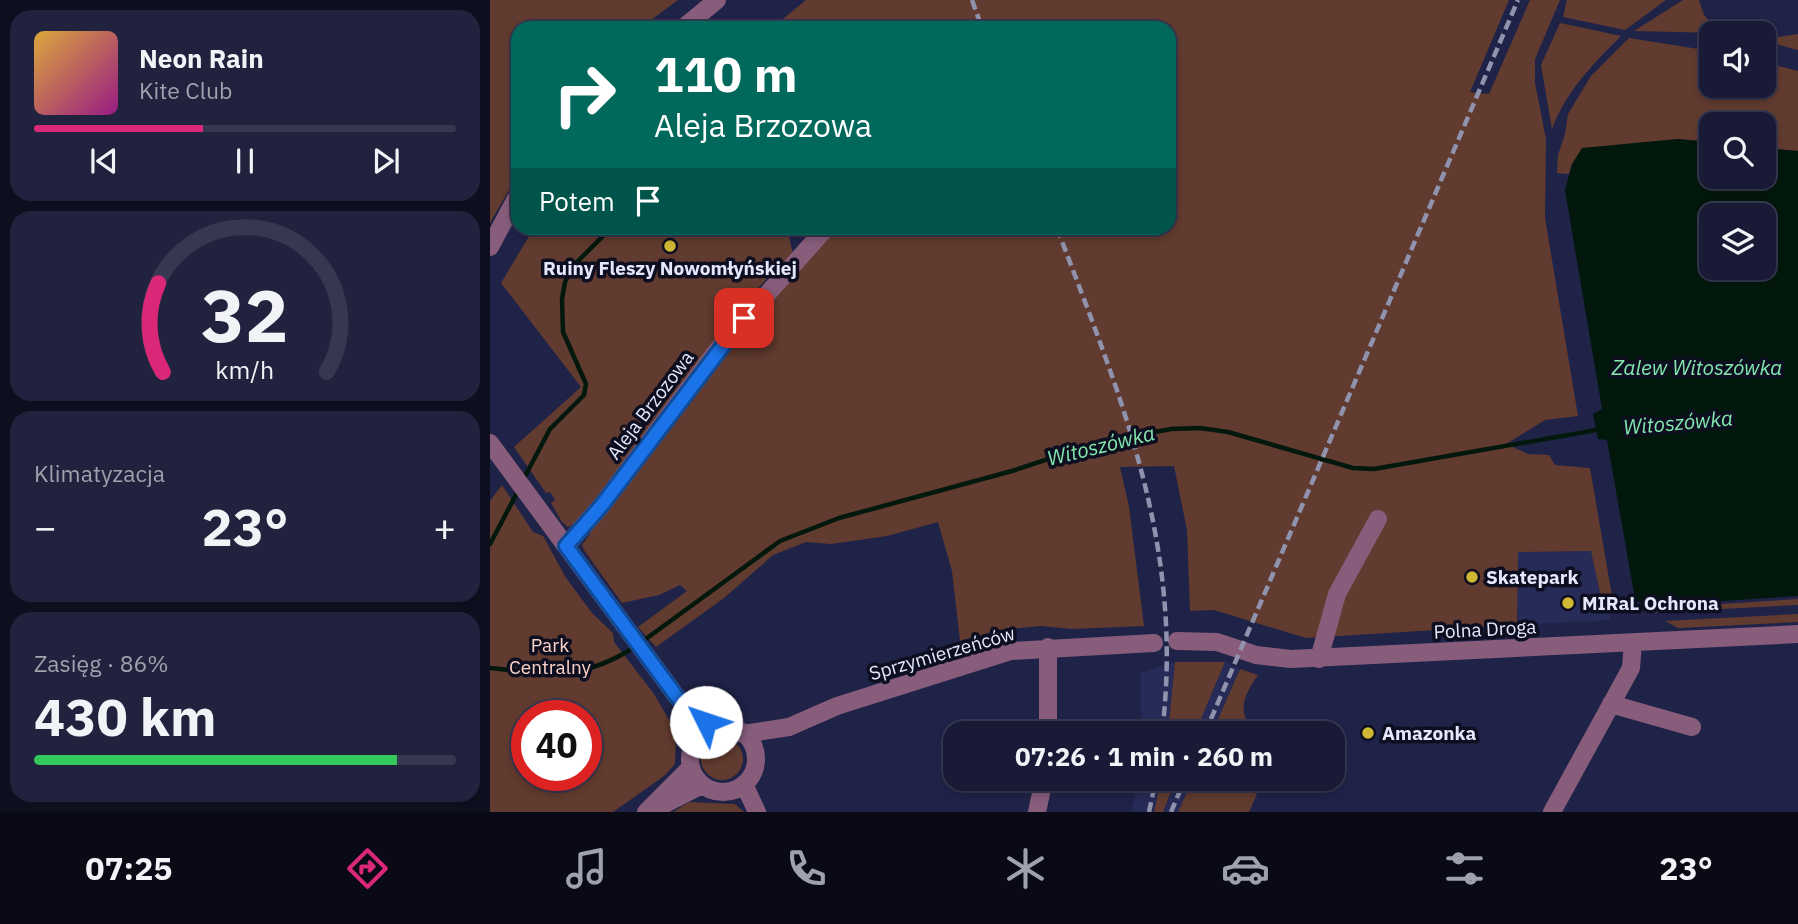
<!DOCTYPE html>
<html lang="pl">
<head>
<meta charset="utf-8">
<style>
	body { margin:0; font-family:"IBM Plex Sans",sans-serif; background:#21233e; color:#f1f3f6; height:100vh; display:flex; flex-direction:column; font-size:26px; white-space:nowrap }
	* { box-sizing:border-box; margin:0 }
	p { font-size:23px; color:#9fa1ad }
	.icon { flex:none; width:38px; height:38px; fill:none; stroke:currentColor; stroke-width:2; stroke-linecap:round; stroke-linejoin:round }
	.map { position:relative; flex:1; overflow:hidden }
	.details { display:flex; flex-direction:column; gap:10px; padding:10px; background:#0d0e1e; width:490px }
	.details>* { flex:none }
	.banner { position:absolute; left:21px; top:21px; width:665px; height:214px; border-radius:21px; box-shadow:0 4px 10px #0003,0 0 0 2px #363851; background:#00695c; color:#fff; overflow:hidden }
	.tools { position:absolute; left:1209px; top:21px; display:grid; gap:14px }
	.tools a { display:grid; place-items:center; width:77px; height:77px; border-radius:14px; background:#181a36; box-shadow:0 4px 10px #0003,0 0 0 2px #363851; font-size:35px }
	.speed { position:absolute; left:21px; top:700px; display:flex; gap:14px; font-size:35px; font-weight:700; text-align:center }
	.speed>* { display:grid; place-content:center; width:91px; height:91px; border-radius:50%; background:#181a36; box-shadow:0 4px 10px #0003,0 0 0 2px #363851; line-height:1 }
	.speed .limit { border:10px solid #d22; background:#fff; color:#111 }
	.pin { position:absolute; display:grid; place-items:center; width:60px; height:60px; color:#fff; margin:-30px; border-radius:14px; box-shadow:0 4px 10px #0006 }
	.me { position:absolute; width:77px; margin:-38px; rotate:311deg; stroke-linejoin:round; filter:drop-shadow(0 0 5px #0008) }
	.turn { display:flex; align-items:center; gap:24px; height:147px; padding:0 28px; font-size:32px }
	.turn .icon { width:91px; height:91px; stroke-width:2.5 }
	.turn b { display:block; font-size:49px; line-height:60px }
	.then { display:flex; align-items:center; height:66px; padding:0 28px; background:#0003; gap:14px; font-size:26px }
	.big { font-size:52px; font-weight:700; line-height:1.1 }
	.details .tile { flex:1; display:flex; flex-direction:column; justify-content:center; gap:10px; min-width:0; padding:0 24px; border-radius:21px; background:#21233e }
	.details .dial { align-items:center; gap:0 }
	.dial svg { height:182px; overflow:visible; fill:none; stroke:#363851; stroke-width:7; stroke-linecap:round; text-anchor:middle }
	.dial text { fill:#f1f3f6; stroke:none }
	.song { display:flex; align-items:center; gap:21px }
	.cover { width:84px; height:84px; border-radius:10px; background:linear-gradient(135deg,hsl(40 70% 55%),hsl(310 70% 35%)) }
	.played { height:7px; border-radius:4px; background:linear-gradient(90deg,#db2777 40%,#363851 40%) }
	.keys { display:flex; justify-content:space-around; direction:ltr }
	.heat { display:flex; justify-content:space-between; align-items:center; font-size:38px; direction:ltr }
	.charge { height:10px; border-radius:5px; background:linear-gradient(90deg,#34c759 86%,#363851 0) }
	.trip { position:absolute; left:453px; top:721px; width:402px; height:70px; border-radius:21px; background:#181a36; box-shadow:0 4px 10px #0003,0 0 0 2px #363851; font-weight:700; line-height:70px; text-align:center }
	.menu { display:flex; height:112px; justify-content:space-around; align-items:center; background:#0a0a16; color:#9fa1ad }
	.menu .icon { width:49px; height:49px }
	.menu .on { color:#db2777 }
	.menu b { font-size:32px; color:#f1f3f6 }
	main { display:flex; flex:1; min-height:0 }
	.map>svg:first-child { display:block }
	.built { fill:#272b57 }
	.green { fill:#613b2f; fill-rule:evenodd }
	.water { fill:#03180c; fill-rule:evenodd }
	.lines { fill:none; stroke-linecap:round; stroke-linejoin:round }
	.stream { stroke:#03180c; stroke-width:4.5 }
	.minor { stroke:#875d7b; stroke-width:18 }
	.rail { stroke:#9093ae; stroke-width:4.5; stroke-dasharray:10 5; stroke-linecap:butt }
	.route-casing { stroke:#114b97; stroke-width:18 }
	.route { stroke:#1a73e8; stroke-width:12 }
	.poi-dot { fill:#d1b736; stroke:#0d0e1f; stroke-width:2.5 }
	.labels { text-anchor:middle; stroke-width:7; stroke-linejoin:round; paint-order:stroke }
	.poi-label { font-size:19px; font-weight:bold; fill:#e5e8fc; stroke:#0d0e1f; text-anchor:start }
	.street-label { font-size:19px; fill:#e5e8fc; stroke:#0d0e1f }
	.park-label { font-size:19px; fill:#fcd3c7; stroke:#0d0e1f }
	.water-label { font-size:21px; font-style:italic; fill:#82e6ad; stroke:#0d0e1f }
</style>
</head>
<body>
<main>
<section class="details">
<div class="tile">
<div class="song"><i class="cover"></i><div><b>Neon Rain</b><p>Kite Club</p></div></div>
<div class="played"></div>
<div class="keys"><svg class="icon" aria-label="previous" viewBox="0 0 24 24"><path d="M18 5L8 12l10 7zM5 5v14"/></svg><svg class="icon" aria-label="pause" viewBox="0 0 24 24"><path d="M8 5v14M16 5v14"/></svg><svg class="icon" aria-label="next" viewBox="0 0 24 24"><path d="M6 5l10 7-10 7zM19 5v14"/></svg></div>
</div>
<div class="tile dial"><svg viewBox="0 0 100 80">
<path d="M14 69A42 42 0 1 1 86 69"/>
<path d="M14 69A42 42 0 0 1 12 30" stroke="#db2777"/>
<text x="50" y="56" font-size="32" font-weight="700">32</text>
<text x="50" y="72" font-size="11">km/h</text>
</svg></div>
<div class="tile"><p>Klimatyzacja</p>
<div class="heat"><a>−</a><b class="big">23°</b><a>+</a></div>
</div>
<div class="tile"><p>Zasięg · 86%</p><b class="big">430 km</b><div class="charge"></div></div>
</section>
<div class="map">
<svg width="1308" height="812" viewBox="0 0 1308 812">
	<rect width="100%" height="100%" fill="#202348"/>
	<!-- built -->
	<path class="built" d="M 1102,551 L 1114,611 L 1121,612 L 1120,620 L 1027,625 L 1028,552 Z
		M 685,662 L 678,733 L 651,733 L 651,673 Z
		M 735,662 L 750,669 L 722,733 L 705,733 Z
		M 647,779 L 671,779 L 664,812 L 642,812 Z
		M 686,779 L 703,779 L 688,812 L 673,812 Z"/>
	<!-- green -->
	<path class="green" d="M 0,0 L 188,0 L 150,28 L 28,28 L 28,174 L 0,223 Z
		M 316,0 L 1019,0 L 980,92 L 999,94 L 1040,0 L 1070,0 L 1045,59 L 1045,83 L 1056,139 L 1055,218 L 1088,416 L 1055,420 L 1016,444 L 1038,454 L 1059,455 L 1065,465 L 1100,468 L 1122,596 L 1121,612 L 1114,611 L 1101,551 L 1028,552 L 1027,625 L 816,638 L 724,610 L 700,611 L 697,530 L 684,466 L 630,467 L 639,507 L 654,626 L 582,629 L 551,626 L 508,630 L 470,641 L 462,571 L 448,522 L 397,536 L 341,544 L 316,542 L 283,555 L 234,598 L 166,647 L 148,627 L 197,591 L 190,585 L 169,595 L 132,603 L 94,550 L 92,545 L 100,534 L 100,525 L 259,320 L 344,228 L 679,228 L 679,28 L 282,28 Z
		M 1077,0 L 1176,0 L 1135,30 L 1073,17 Z
		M 1193,0 L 1209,0 L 1214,15 L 1230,33 L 1144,31 Z
		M 1070,23 L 1131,36 C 1102,65 1077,90 1062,129 L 1051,65 Z
		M 1308,34 L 1308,50 L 1274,41 L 1274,39 Z
		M 1139,38 L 1221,51 L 1222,86 L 1274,86 L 1274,62 L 1308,71 L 1308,151 L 1274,148 L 1274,124 L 1222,124 L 1221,142 L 1187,139 L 1082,164 L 1079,174 L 1067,173 L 1068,155 L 1075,134 L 1078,114 L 1101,76 Z
		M 44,228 L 297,228 L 303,254 C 267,285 236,325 207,363 C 183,394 107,515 78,527 L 72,522 L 61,503 L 65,500 L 60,492 L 56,493 L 24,447 L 91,387 L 11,283 Z
		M 12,485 L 43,532 L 53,536 L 76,578 L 102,613 L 123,633 L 124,642 L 164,694 L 186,732 L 185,764 L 174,776 L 123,812 L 0,812 L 0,501 ZM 37,716 L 96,716 L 96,775 L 37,775 Z
		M 1308,599 L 1308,605 L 1155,613 L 1155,609 Z
		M 1308,614 L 1308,622 L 1188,628 L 1175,621 Z
		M 685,662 L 735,662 L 705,733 L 678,733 Z
		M 750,669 L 768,675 C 759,688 746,707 759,723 C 762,727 768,729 772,733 L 722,733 Z
		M211 759a21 21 0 1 1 42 0a21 21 0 1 1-42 0Z
		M 671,779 L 686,779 L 673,812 L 664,812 Z
		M 703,779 L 758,779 L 754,787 L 767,794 L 759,812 L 688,812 Z
		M 199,802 L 245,804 L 254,812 L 183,812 Z"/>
	<!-- water -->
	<path class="water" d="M 1187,139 L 1221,142 L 1222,177 L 1274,177 L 1274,148 L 1308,151 L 1308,596 L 1154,606 L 1145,599 L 1117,440 L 1108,439 L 1103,414 L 1112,409 L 1075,190 L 1082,164 L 1092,148 ZM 1222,215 L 1274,215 L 1274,268 L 1222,268 Z"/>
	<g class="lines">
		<!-- stream -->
		<path class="stream" d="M 33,480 L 60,429 L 94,395 L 96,384 L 73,332 L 72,299 L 75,282 L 84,265 L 121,228
			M 0,544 L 28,491
			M 153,641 L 290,541 L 349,518 L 522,471 L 610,442 L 681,429 L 710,428 L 738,432 L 863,468 L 884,469 L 1112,429
			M 0,668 C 60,674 93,681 146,646"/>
		<!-- minor -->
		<path class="minor" d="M 193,28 L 227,0
			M 0,247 L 28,195
			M 0,443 L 187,697 L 223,727
			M 76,546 L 112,505 L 229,348 L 336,228
			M 687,641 L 727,642 L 766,655 L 801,659 L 1308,634
			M 558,647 L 558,733
			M 829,659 L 847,594 L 888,519
			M 1121,704 L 1202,727
			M200 759a33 33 0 1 1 66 0a33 33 0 1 1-66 0Z
			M 253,734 L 299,727 L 347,706 L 521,651 L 664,643
			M 254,784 L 267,812
			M 169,807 L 212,785
			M 156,812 L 201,767
			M 547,812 L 554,779
			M 1062,812 L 1141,668 L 1143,643"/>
		<!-- rail -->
		<path class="rail" d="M 482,0 L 492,28
			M 567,228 C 631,398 695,546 672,733
			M 715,733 L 1028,0
			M 659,812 L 666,779
			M 681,812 L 695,779"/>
	</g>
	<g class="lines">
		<!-- route casing -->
		<g class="route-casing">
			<path id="route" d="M 216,722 L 187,697 L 76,546 L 112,505 L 254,318"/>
		</g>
		<!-- route -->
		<use href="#route" class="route"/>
	</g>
	<!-- markers -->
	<g class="poi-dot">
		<circle cx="180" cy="246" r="7"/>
		<circle cx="982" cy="577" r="7"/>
		<circle cx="1078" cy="603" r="7"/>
		<circle cx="878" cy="733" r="7"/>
	</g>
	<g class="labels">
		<!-- poi labels -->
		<g class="poi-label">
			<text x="180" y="275" text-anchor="middle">Ruiny Fleszy Nowomłyńskiej</text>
			<text x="996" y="584">Skatepark</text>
			<text x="1092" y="610">MIRaL Ochrona</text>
			<text x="892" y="740">Amazonka</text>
		</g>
		<!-- street labels -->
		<g class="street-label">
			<text transform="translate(160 405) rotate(-53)" y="7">Aleja Brzozowa</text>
			<text transform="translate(995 629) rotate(-3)" y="7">Polna Droga</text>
			<text transform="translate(452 653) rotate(-16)" y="7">Sprzymierzeńców</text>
		</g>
		<!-- park labels -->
		<g class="park-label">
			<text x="60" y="652">Park<tspan x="60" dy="22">Centralny</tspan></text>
		</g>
		<!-- water labels -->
		<g class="water-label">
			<text x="1207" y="375">Zalew Witoszówka</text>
			<text transform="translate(1188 423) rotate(-5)" y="7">Witoszówka</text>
			<text transform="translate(611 446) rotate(-14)" y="7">Witoszówka</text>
		</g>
	</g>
</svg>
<div class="tools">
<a><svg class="icon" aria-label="sound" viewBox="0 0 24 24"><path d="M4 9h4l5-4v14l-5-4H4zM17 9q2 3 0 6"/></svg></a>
<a><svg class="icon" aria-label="search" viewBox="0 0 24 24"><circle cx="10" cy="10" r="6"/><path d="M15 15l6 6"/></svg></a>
<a><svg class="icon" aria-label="layers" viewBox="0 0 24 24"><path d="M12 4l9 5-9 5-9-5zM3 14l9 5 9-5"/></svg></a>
</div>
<div class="speed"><div class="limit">40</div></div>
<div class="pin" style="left:254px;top:318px;background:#d93025"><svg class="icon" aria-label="arrive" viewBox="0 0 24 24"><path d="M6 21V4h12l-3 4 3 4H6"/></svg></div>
<svg class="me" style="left:216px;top:722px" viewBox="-20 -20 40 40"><circle r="19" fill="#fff"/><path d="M0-13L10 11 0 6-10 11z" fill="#1a73e8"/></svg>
<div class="trip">07:26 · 1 min · 260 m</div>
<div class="banner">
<div class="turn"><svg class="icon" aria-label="right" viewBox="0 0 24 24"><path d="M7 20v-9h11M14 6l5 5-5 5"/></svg><div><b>110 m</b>Aleja Brzozowa</div></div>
<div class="then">Potem<svg class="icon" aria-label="arrive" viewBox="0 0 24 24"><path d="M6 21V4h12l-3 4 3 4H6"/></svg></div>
</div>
</div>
</main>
<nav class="menu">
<b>07:25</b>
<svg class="icon on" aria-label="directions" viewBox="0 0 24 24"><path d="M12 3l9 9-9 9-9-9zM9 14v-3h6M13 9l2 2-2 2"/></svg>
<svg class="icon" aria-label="music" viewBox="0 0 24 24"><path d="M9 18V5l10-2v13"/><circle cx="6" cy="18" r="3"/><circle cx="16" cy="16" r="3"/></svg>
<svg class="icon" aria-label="phone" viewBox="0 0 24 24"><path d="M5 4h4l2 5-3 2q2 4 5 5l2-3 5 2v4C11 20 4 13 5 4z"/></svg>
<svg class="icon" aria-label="climate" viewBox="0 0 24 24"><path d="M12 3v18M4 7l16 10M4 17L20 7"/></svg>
<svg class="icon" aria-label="car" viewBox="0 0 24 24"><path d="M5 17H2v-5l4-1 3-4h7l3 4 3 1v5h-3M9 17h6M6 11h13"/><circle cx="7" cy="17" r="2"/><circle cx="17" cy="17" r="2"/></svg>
<svg class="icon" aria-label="filters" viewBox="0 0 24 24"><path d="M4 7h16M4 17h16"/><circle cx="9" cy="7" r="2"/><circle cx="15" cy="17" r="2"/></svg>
<b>23°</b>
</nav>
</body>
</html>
